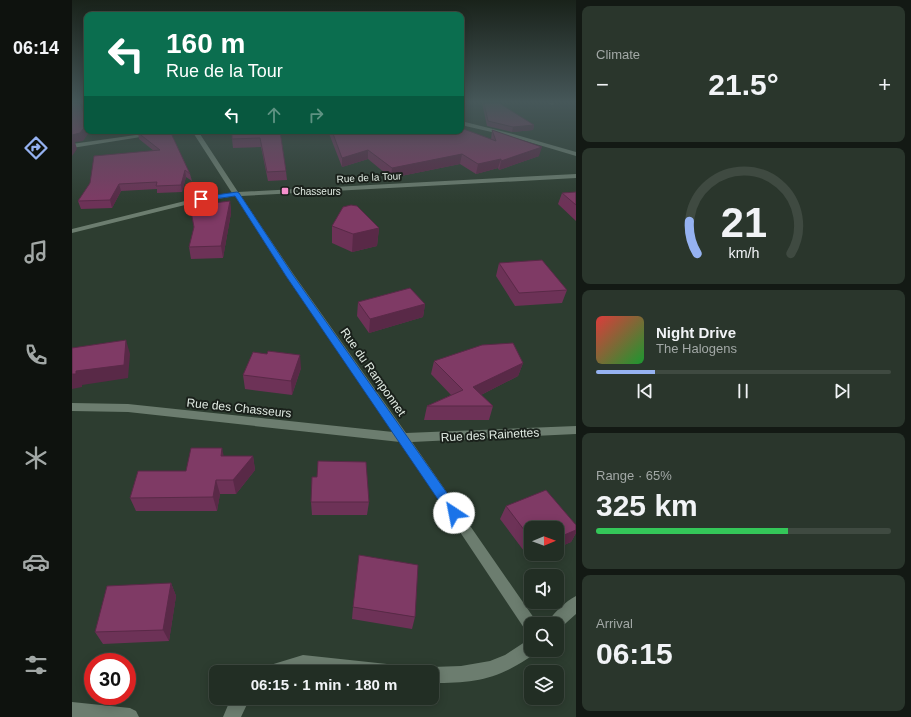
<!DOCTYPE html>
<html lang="en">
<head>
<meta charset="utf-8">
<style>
	body { margin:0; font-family:Helvetica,sans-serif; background:#2a362c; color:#f1f3f6; height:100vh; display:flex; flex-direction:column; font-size:15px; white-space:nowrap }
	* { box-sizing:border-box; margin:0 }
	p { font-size:13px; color:#a2a8a6 }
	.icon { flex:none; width:22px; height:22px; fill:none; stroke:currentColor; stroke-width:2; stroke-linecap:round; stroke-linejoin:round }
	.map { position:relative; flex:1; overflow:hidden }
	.side { display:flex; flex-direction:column; gap:6px; padding:6px; background:#131914; width:335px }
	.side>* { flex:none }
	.hud { position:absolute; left:12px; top:12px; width:380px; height:122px; border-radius:8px; box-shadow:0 2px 10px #0003,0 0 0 1px #3f4a41; background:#0b6e4f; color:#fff; overflow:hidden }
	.needle { width:26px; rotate:89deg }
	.controls { position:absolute; left:452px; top:521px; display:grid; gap:8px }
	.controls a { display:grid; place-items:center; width:40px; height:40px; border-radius:8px; background:#222e24; box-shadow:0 2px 10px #0003,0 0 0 1px #3f4a41; font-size:20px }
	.speed { position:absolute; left:12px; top:653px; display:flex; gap:8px; font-size:20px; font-weight:700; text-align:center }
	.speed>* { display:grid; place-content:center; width:52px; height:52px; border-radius:50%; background:#222e24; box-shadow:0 2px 10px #0003,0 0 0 1px #3f4a41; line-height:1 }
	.speed .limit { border:6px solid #d22; background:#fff; color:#111 }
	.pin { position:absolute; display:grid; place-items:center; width:34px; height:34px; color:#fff; margin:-17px; border-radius:8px; box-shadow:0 2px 6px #0006 }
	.me { position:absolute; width:44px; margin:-22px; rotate:326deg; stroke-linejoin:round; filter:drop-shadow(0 0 3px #0008) }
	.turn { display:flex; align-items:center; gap:14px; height:84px; padding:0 16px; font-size:18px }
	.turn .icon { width:52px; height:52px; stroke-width:2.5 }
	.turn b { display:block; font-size:28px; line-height:34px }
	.lanes { display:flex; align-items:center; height:38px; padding:0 16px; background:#0003; justify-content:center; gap:20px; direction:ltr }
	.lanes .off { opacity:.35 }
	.big { font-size:30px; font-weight:700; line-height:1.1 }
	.side .widget { flex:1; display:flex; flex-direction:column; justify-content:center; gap:6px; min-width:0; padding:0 14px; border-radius:8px; background:#2a362c }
	.side .dial { align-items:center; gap:0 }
	.dial svg { height:104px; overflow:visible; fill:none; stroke:#3f4a41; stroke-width:7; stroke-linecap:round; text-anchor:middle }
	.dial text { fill:#f1f3f6; stroke:none }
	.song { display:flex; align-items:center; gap:12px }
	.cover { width:48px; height:48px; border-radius:6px; background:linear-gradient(135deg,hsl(0 70% 55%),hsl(130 70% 35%)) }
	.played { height:4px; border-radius:2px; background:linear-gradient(90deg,#95b2f1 20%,#3f4a41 20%) }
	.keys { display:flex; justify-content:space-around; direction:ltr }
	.heat { display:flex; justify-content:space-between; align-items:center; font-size:22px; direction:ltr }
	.charge { height:6px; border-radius:3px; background:linear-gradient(90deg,#34c759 65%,#3f4a41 0) }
	.trip { position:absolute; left:137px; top:665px; width:230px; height:40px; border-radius:8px; background:#222e24; box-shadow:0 2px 10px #0003,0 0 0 1px #3f4a41; font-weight:700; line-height:40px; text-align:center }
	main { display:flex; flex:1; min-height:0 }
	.menu { display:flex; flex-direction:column; width:72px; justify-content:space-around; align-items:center; background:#0e120e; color:#a2a8a6 }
	.menu .icon { width:28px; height:28px }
	.menu .active { color:#95b2f1 }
	.menu b { font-size:18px; color:#f1f3f6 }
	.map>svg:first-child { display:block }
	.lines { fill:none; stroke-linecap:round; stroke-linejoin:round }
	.minor { fill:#6c7d6f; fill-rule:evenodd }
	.wall { fill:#6d3257 }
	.shaded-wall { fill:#592947 }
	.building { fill:#7f3a65; stroke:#592947 }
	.route { fill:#1a73e8; stroke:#114b97 }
	.poi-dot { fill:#f790cd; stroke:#1a211b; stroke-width:1.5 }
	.labels { text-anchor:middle; stroke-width:4; stroke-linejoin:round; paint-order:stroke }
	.far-street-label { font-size:10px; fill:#e0eae2; stroke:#1a211b }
	.far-poi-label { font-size:10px; fill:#e0eae2; stroke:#1a211b; text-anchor:start }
	.street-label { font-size:12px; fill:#e0eae2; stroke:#1a211b }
</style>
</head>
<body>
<main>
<nav class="menu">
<b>06:14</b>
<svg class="icon active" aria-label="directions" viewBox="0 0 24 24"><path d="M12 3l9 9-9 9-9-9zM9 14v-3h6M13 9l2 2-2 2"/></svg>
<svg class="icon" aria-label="music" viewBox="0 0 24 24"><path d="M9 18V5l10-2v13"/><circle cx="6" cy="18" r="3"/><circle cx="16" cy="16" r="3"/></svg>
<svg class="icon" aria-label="phone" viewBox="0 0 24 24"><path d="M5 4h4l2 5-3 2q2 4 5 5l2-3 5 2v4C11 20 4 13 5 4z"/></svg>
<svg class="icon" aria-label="climate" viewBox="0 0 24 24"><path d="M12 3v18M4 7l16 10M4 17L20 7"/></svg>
<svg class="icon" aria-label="car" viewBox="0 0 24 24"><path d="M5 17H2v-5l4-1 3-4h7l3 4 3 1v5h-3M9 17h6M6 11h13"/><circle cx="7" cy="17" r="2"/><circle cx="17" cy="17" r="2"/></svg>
<svg class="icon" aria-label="filters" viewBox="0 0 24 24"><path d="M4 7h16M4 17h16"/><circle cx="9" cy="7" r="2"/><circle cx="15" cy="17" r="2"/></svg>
</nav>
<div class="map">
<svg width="504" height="717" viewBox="0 0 504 717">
	<rect width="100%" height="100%" fill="#2d3d30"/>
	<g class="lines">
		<!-- minor -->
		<path class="minor" d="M 477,103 L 482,103 L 482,104 L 480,105 Z
			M 389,121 L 441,134 L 504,152 L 504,156 L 437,136 L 389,125 Z
			M 92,131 L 106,131 L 0,148 L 0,144 Z
			M 120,131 L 126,131 L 166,192 L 504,174 L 504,178 L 169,196 L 222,275 L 334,433 L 504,426 L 504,434 L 340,442 L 464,621 L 466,624 L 459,624 L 459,634 L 454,631 L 328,442 L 56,412 L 0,411 L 0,403 L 56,404 L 321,432 L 214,276 L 163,196 L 117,204 L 0,233 L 0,229 L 117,200 L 160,193 Z
			M 504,596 L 504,614 L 485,631 L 485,624 L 475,624 C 480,614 494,601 504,596 Z
			M 459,638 L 459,650 L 465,650 L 465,652 C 428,679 405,683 360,683 L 360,672 L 353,672 L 354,669 L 360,667 L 389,666 L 418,661 L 433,655 Z
			M 231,655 L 315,664 L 321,666 L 323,672 L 193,672 L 195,666 Z
			M 159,698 L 178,698 L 169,717 L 151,717 Z
			M 0,702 L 58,708 L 64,711 L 67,717 L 0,717 Z"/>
	</g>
	<!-- wall -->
	<path class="wall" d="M 410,103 L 427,103 L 462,125 L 461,130 L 440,132 L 415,126 Z
		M 420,130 L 467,156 L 427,170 L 426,168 L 404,174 L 388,164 L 319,178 L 296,159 L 270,167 L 256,131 L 389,131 L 419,140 Z
		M 57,131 L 98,131 L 118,174 L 120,181 L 114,177 L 110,192 L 85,193 L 85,189 L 49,191 L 40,208 L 9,209 L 6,201 L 82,151 L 67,139 L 66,133 L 61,134 Z
		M 208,131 L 214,171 L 215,180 L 196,181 L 189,147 L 161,148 L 160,139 Z
		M 504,192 L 504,221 L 486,204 L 490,193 Z
		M 158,201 L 159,213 L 151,258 L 119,259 L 117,247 Z
		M 260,226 L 307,228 L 305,246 L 280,252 L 260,243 Z
		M 427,263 L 495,290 L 490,303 L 443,306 L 424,276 Z
		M 286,302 L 353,304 L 351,317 L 297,333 L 285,316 Z
		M 195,354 L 229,368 L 220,395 L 173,389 L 171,375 Z
		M 362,361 L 451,363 L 446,376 L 409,395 L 421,406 L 417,420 L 352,420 L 355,406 L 379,395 L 359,374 Z
		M 152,456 L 181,456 L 183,470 L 164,494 L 148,494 L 145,511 L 64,511 L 58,498 L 114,471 Z
		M 245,477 L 297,502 L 295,515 L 240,515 L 239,502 Z
		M 434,506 L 504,525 L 504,533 L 499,542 L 485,548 L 485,528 L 459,528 L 459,554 L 470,554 L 458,559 L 428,519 Z
		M 99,583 L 104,596 L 97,641 L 31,644 L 23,632 Z
		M 281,607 L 343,617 L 340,629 L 280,619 Z"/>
	<!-- shaded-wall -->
	<path class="shaded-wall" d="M 15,124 L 15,131 L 18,131 L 11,141 L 3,142 L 5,149 L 0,156 L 0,135 Z
		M 462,125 L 461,130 L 440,132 L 441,127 Z
		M 60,131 L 81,131 L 65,132 L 66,133 L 61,134 Z
		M 470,147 L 467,156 L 427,170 L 429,161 Z
		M 296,150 L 296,159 L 270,167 L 270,158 Z
		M 390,154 L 388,164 L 319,178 L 320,168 Z
		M 429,159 L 426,168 L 404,174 L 406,164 Z
		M 113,170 L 114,177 L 110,192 L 109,185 Z
		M 47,184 L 49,191 L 40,208 L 38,200 Z
		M 158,201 L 159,213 L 151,258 L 149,246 Z
		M 307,228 L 305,246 L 280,252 L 281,234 Z
		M 353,304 L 351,317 L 297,333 L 298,319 Z
		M 54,340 L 58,354 L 56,378 L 10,385 L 10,387 L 0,389 L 0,374 Z
		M 228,355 L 229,368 L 220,395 L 219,381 Z
		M 451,363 L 446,376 L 397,401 L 401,387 Z
		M 150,448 L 153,462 L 149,456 Z
		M 181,456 L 183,470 L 164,494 L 161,480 Z
		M 144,480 L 148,494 L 145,511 L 141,497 Z
		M 504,530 L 504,533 L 499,542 L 485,548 L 485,538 Z
		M 460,554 L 470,554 L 458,559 Z
		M 99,583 L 104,596 L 97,641 L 91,630 Z"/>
	<!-- building -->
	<path class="building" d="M 0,103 L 8,103 L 15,123 L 15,124 L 8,133 L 0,135 Z
		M 412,103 L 427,103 L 462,125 L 441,127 L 416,121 Z
		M 389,128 L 424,141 L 420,130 L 470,147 L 429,161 L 429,159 L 406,164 L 390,154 L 320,168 L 296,150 L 270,158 L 260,131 L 389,131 Z
		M 74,131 L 98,131 L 118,174 L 113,170 L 109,185 L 84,186 L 85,182 L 47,184 L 38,200 L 6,201 L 18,183 L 22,156 L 88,150 L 65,132 Z
		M 160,131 L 208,131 L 214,171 L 195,172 L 188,138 L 160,139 Z
		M 504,192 L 504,205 L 490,193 Z
		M 158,201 L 149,246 L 117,247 L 122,227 L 118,206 Z
		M 279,205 L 285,206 L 307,228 L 281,234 L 260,226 L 271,207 Z
		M 470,260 L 495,290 L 447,293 L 427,263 Z
		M 338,288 L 353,304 L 298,319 L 286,302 Z
		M 54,340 L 52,365 L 4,371 L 4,374 L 0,374 L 0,348 Z
		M 441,343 L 451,363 L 401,387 L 421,406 L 355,406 L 391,390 L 362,361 L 410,345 Z
		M 196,351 L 228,355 L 219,381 L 171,375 L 181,352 L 195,354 Z
		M 119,448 L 150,448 L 149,456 L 181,456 L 161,480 L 144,480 L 141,497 L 58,498 L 66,471 L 114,471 Z
		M 246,461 L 294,462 L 297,502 L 239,502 L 240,477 L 245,477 Z
		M 474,490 L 504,525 L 504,530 L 485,538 L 485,528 L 459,528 L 459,539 L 434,506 Z
		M 287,555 L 346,565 L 343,617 L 281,607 Z
		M 99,583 L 91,630 L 23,632 L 35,586 Z"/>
	<!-- sky -->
	<linearGradient id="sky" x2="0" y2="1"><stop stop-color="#19221a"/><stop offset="0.5" stop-color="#465759"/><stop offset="1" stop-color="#465759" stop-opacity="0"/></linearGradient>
	<rect width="504" height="204" fill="url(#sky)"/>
	<!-- route -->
	<path class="route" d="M 165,192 L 167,193 L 221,275 L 387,510 L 388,513 L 387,517 L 382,519 L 378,517 L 214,276 L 163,196 L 129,201 L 126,199 L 129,197 Z"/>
	<!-- markers -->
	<rect class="poi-dot" x="209" y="187" width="8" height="8" rx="2"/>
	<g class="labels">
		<!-- far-street labels -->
		<g class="far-street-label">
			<text transform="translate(297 177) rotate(-3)" y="4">Rue de la Tour</text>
		</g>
		<!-- far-poi labels -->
		<g class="far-poi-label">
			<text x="221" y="195">Chasseurs</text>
		</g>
		<!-- street labels -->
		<g class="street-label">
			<text transform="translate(301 372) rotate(55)" y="4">Rue du Ramponnet</text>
			<text transform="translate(167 408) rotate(6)" y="4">Rue des Chasseurs</text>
			<text transform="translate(418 435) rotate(-3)" y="4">Rue des Rainettes</text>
		</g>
	</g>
</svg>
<div class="controls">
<a><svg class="needle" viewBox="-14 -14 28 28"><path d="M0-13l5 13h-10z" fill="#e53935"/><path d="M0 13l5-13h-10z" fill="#a2a8a6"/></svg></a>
<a><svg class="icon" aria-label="sound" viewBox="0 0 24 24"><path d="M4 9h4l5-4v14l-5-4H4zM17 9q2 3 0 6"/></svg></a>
<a><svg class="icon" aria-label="search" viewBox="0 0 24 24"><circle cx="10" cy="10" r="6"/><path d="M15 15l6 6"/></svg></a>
<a><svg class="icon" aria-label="layers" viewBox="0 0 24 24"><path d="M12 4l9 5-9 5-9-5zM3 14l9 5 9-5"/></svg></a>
</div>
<div class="speed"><div class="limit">30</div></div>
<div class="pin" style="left:129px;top:199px;background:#d93025"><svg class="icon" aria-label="arrive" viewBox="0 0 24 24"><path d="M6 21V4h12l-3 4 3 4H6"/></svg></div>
<svg class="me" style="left:382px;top:513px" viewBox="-20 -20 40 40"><circle r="19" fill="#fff"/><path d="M0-13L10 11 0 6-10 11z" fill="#1a73e8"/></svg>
<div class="trip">06:15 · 1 min · 180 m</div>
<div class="hud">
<div class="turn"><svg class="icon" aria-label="left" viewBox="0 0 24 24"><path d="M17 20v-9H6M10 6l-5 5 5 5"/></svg><div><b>160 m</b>Rue de la Tour</div></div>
<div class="lanes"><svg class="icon" aria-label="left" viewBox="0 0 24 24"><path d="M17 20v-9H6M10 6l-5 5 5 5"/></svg><svg class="icon off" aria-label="ahead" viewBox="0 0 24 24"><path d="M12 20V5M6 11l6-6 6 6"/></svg><svg class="icon off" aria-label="right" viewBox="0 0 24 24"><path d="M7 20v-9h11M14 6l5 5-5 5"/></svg></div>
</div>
</div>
<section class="side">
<div class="widget"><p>Climate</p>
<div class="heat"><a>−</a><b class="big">21.5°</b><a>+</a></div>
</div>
<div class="widget dial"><svg viewBox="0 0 100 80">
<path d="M14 69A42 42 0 1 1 86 69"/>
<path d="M14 69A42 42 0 0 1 8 44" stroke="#95b2f1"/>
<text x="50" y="56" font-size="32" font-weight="700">21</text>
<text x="50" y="72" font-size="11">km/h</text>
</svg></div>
<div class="widget">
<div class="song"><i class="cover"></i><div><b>Night Drive</b><p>The Halogens</p></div></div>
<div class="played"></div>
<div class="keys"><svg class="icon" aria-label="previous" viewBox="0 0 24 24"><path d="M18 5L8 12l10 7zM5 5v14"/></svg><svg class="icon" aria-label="pause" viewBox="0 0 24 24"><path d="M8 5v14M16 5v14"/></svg><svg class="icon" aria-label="next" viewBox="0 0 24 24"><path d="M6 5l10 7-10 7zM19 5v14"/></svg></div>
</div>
<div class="widget"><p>Range · 65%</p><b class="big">325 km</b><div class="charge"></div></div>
<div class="widget"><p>Arrival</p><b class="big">06:15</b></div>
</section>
</main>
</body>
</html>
